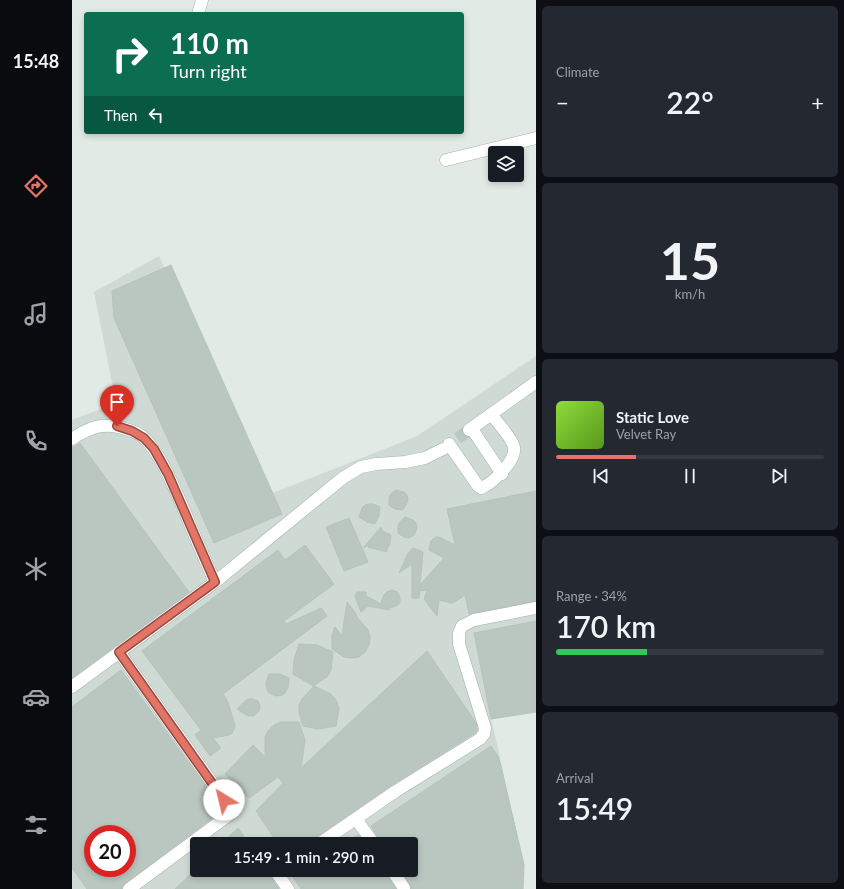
<!DOCTYPE html>
<html lang="en">
<head>
<meta charset="utf-8">
<style>
	body { margin:0; font-family:Lato,sans-serif; background:#242831; color:#f1f3f6; height:100vh; display:flex; flex-direction:column; font-size:15px; white-space:nowrap }
	* { box-sizing:border-box; margin:0 }
	p { font-size:13px; color:#9ea1a6 }
	.icon { flex:none; width:22px; height:22px; fill:none; stroke:currentColor; stroke-width:2; stroke-linecap:round; stroke-linejoin:round }
	.map { position:relative; flex:1; overflow:hidden }
	.panel { display:flex; flex-direction:column; gap:6px; padding:6px; background:#0d0f14; width:308px }
	.panel>* { flex:none }
	.top-card { position:absolute; left:12px; top:12px; width:380px; height:122px; border-radius:4px; box-shadow:0 2px 6px #0003; background:#0b6e4f; color:#fff; overflow:hidden }
	.controls { position:absolute; left:416px; top:146px; display:grid; gap:8px }
	.controls a { display:grid; place-items:center; width:36px; height:36px; border-radius:4px; background:#171b24; box-shadow:0 2px 6px #0003; font-size:20px }
	.speed { position:absolute; left:12px; top:825px; display:flex; gap:8px; font-size:20px; font-weight:700; text-align:center }
	.speed>* { display:grid; place-content:center; width:52px; height:52px; border-radius:50%; background:#171b24; box-shadow:0 2px 6px #0003; line-height:1 }
	.speed .limit { border:6px solid #d22; background:#fff; color:#111 }
	.pin { position:absolute; display:grid; place-items:center; width:34px; height:34px; color:#fff; margin:-41px -17px; border-radius:50% 50% 50% 0; rotate:-45deg; box-shadow:0 0 4px #0007 }
	.pin .icon { rotate:45deg }
	.me { position:absolute; width:44px; margin:-22px; rotate:324deg; stroke-linejoin:round; filter:drop-shadow(0 0 3px #0008) }
	.turn { display:flex; align-items:center; gap:14px; height:84px; padding:0 20px; font-size:18px }
	.turn .icon { width:52px; height:52px; stroke-width:2.5 }
	.turn b { display:block; font-size:28px; line-height:34px }
	.then { display:flex; align-items:center; height:38px; padding:0 20px; background:#0003; gap:8px; font-size:15px }
	.big { font-size:30px; font-weight:600; line-height:1.1 }
	.panel .widget { flex:1; display:flex; flex-direction:column; justify-content:center; gap:6px; min-width:0; padding:0 14px; border-radius:6px; background:#242831 }
	.panel .dial { align-items:center; gap:0 }
	.dial b { font-size:52px; line-height:1 }
	.song { display:flex; align-items:center; gap:12px }
	.cover { width:48px; height:48px; border-radius:6px; background:linear-gradient(135deg,hsl(90 70% 55%),hsl(90 70% 35%)) }
	.played { height:4px; border-radius:2px; background:linear-gradient(90deg,#e47465 30%,#363941 30%) }
	.keys { display:flex; justify-content:space-around; direction:ltr }
	.heat { display:flex; justify-content:space-between; align-items:center; font-size:22px; direction:ltr }
	.charge { height:6px; border-radius:3px; background:linear-gradient(90deg,#34c759 34%,#363941 0) }
	.trip { position:absolute; left:118px; top:837px; width:228px; height:40px; border-radius:4px; background:#171b24; box-shadow:0 2px 6px #0003; font-weight:600; line-height:40px; text-align:center }
	main { display:flex; flex:1; min-height:0 }
	.menu { display:flex; flex-direction:column; width:72px; justify-content:space-around; align-items:center; background:#090b0e; color:#9ea1a6 }
	.menu .icon { width:28px; height:28px }
	.menu .on { color:#e47465 }
	.menu b { font-size:18px; color:#f1f3f6 }
	.map>svg:first-child { display:block }
	.built { fill:#cfdad4; fill-rule:evenodd }
	.building { fill:#bac7c0; stroke:#b4c3bb; fill-rule:evenodd }
	.lines { fill:none; stroke-linecap:round; stroke-linejoin:round }
	.minor-tunnel { stroke:#bbc7c1; stroke-width:12; stroke-dasharray:12 6; stroke-linecap:butt }
	.minor-casing { stroke:#a4b1ab; stroke-width:13 }
	.minor { stroke:#fff; stroke-width:12 }
	.route-casing { stroke:#944b42; stroke-width:10 }
	.route { stroke:#e47465; stroke-width:7 }
</style>
</head>
<body>
<main>
<nav class="menu">
<b>15:48</b>
<svg class="icon on" aria-label="directions" viewBox="0 0 24 24"><path d="M12 3l9 9-9 9-9-9zM9 14v-3h6M13 9l2 2-2 2"/></svg>
<svg class="icon" aria-label="music" viewBox="0 0 24 24"><path d="M9 18V5l10-2v13"/><circle cx="6" cy="18" r="3"/><circle cx="16" cy="16" r="3"/></svg>
<svg class="icon" aria-label="phone" viewBox="0 0 24 24"><path d="M5 4h4l2 5-3 2q2 4 5 5l2-3 5 2v4C11 20 4 13 5 4z"/></svg>
<svg class="icon" aria-label="climate" viewBox="0 0 24 24"><path d="M12 3v18M4 7l16 10M4 17L20 7"/></svg>
<svg class="icon" aria-label="car" viewBox="0 0 24 24"><path d="M5 17H2v-5l4-1 3-4h7l3 4 3 1v5h-3M9 17h6M6 11h13"/><circle cx="7" cy="17" r="2"/><circle cx="17" cy="17" r="2"/></svg>
<svg class="icon" aria-label="filters" viewBox="0 0 24 24"><path d="M4 7h16M4 17h16"/><circle cx="9" cy="7" r="2"/><circle cx="15" cy="17" r="2"/></svg>
</nav>
<div class="map">
<svg width="464" height="889" viewBox="0 0 464 889">
	<rect width="100%" height="100%" fill="#e1eae5"/>
	<!-- built -->
	<path class="built" d="M 87,256 L 196,495 L 345,436 L 464,356 L 464,710 L 419,718 L 449,852 L 449,889 L 0,889 L 0,420 L 44,403 L 22,292 ZM 21,834 L 55,834 L 55,868 L 21,868 ZM 125,844 L 339,844 L 339,870 L 125,870 Z"/>
	<!-- building -->
	<path class="building" d="M 99,265 L 210,514 L 142,543 L 42,318 L 40,291 Z
		M 8,443 L 117,592 L 0,678 L 0,448 Z
		M 324,490 L 332,492 L 335,495 L 336,499 L 335,503 L 331,510 L 323,509 L 317,505 L 317,498 L 318,495 L 321,492 Z
		M 464,491 L 464,601 L 397,614 L 393,595 L 383,602 L 379,603 L 367,600 L 365,616 L 352,599 L 355,591 L 348,590 L 347,598 L 340,598 L 340,564 L 327,573 L 336,553 L 341,548 L 351,552 L 348,585 L 372,558 L 357,550 L 359,541 L 361,539 L 364,537 L 367,537 L 383,545 L 375,509 Z
		M 297,504 L 301,504 L 308,507 L 307,516 L 303,524 L 295,522 L 287,517 L 290,508 L 293,505 Z
		M 333,517 L 341,520 L 344,523 L 345,527 L 344,531 L 342,535 L 337,538 L 332,537 L 326,533 L 326,526 L 327,523 Z
		M 277,518 L 296,562 L 272,571 L 254,527 Z
		M 309,527 L 310,531 L 319,535 L 318,544 L 315,549 L 315,552 L 296,547 L 297,545 L 291,548 Z
		M 233,545 L 262,584 L 212,621 L 214,624 L 249,608 L 255,616 L 151,694 L 156,702 L 163,726 L 162,729 L 160,733 L 157,735 L 141,738 L 149,748 L 138,756 L 123,735 L 129,730 L 70,651 L 206,550 L 213,560 Z
		M 320,590 L 325,592 L 327,595 L 328,598 L 328,602 L 326,605 L 319,608 L 316,607 L 309,602 L 312,595 L 315,592 Z
		M 285,592 L 294,592 L 294,596 L 317,608 L 317,610 L 296,606 L 289,612 L 283,596 Z
		M 275,602 L 285,615 L 284,616 L 296,630 L 298,637 L 297,645 L 293,652 L 287,657 L 279,658 L 272,657 L 260,649 L 260,635 L 263,627 L 270,636 Z
		M 464,621 L 464,712 L 419,719 L 402,633 Z
		M 227,644 L 245,645 L 261,652 L 259,670 L 255,677 L 241,686 L 221,674 L 222,660 Z
		M 355,651 L 404,723 L 405,729 L 405,731 L 403,733 L 320,785 L 243,838 L 240,840 L 240,844 L 206,844 L 184,811 L 211,783 L 206,777 L 177,798 L 153,774 L 181,745 L 193,757 L 193,737 L 196,731 L 202,725 L 209,722 L 227,722 L 233,740 L 229,768 Z
		M 49,670 L 151,810 L 53,883 L 50,886 L 50,889 L 15,889 L 0,868 L 0,707 ZM 21,834 L 55,834 L 55,868 L 21,868 Z
		M 197,674 L 208,674 L 217,678 L 216,688 L 213,693 L 210,695 L 205,696 L 201,695 L 196,692 L 194,686 L 194,683 Z
		M 242,686 L 259,694 L 264,700 L 267,708 L 264,726 L 246,729 L 231,726 L 227,712 L 227,705 L 230,699 Z
		M 177,699 L 181,699 L 186,701 L 188,707 L 187,711 L 182,716 L 176,716 L 165,709 L 174,700 Z
		M 419,746 L 427,758 L 452,865 L 451,889 L 339,889 L 338,884 L 329,870 L 339,870 L 339,844 L 309,844 L 308,840 L 299,826 Z
		M 166,828 L 177,844 L 149,844 Z
		M 286,835 L 293,844 L 272,844 Z
		M 123,870 L 194,870 L 207,889 L 103,889 Z
		M 232,870 L 313,870 L 314,874 L 324,889 L 229,889 L 221,877 Z"/>
	<g class="lines">
		<!-- minor-tunnel -->
		<path class="minor-tunnel" d="M 371,449 L 397,430"/>
		<!-- minor casing -->
		<g class="minor-casing">
			<path id="minor" d="M 126,14 L 130,0
				M 374,160 L 464,138
				M 400,429 L 430,474
				M 397,430 L 464,382
				M 0,439 C 20,425 35,422 57,430 C 63,432 70,435 73,439 C 89,455 100,483 109,503 C 120,529 131,556 143,582
				M 377,444 L 406,486 L 409,488 C 420,484 445,460 442,447 C 440,438 425,422 419,414
				M 47,652 L 161,812 L 57,889
				M 0,687 L 143,582 L 272,477 L 289,467 L 304,464 L 333,462 L 353,458 L 371,449
				M 284,819 L 302,844
				M 247,844 L 324,791 L 408,739 L 412,734 L 413,728 L 387,644 L 387,633 L 390,626 L 402,620 L 464,608
				M 209,870 L 205,873 L 216,889
				M 320,870 L 332,888"/>
		</g>
		<!-- minor -->
		<use href="#minor" class="minor"/>
	</g>
	<g class="lines">
		<!-- route casing -->
		<g class="route-casing">
			<path id="route" d="M 45,426 L 60,431 L 72,438 L 82,449 L 96,474 L 143,582 L 47,652 L 152,800"/>
		</g>
		<!-- route -->
		<use href="#route" class="route"/>
	</g>
</svg>
<div class="controls">
<a><svg class="icon" aria-label="layers" viewBox="0 0 24 24"><path d="M12 4l9 5-9 5-9-5zM3 14l9 5 9-5"/></svg></a>
</div>
<div class="speed"><div class="limit">20</div></div>
<div class="pin" style="left:45px;top:426px;background:#d93025"><svg class="icon" aria-label="arrive" viewBox="0 0 24 24"><path d="M6 21V4h12l-3 4 3 4H6"/></svg></div>
<svg class="me" style="left:152px;top:800px" viewBox="-20 -20 40 40"><circle r="19" fill="#fff"/><path d="M0-13L10 11 0 6-10 11z" fill="#e47465"/></svg>
<div class="trip">15:49 · 1 min · 290 m</div>
<div class="top-card">
<div class="turn"><svg class="icon" aria-label="right" viewBox="0 0 24 24"><path d="M7 20v-9h11M14 6l5 5-5 5"/></svg><div><b>110 m</b>Turn right</div></div>
<div class="then">Then<svg class="icon" aria-label="left" viewBox="0 0 24 24"><path d="M17 20v-9H6M10 6l-5 5 5 5"/></svg></div>
</div>
</div>
<section class="panel">
<div class="widget"><p>Climate</p>
<div class="heat"><a>−</a><b class="big">22°</b><a>+</a></div>
</div>
<div class="widget dial"><b>15</b><p>km/h</p></div>
<div class="widget">
<div class="song"><i class="cover"></i><div><b>Static Love</b><p>Velvet Ray</p></div></div>
<div class="played"></div>
<div class="keys"><svg class="icon" aria-label="previous" viewBox="0 0 24 24"><path d="M18 5L8 12l10 7zM5 5v14"/></svg><svg class="icon" aria-label="pause" viewBox="0 0 24 24"><path d="M8 5v14M16 5v14"/></svg><svg class="icon" aria-label="next" viewBox="0 0 24 24"><path d="M6 5l10 7-10 7zM19 5v14"/></svg></div>
</div>
<div class="widget"><p>Range · 34%</p><b class="big">170 km</b><div class="charge"></div></div>
<div class="widget"><p>Arrival</p><b class="big">15:49</b></div>
</section>
</main>
</body>
</html>
